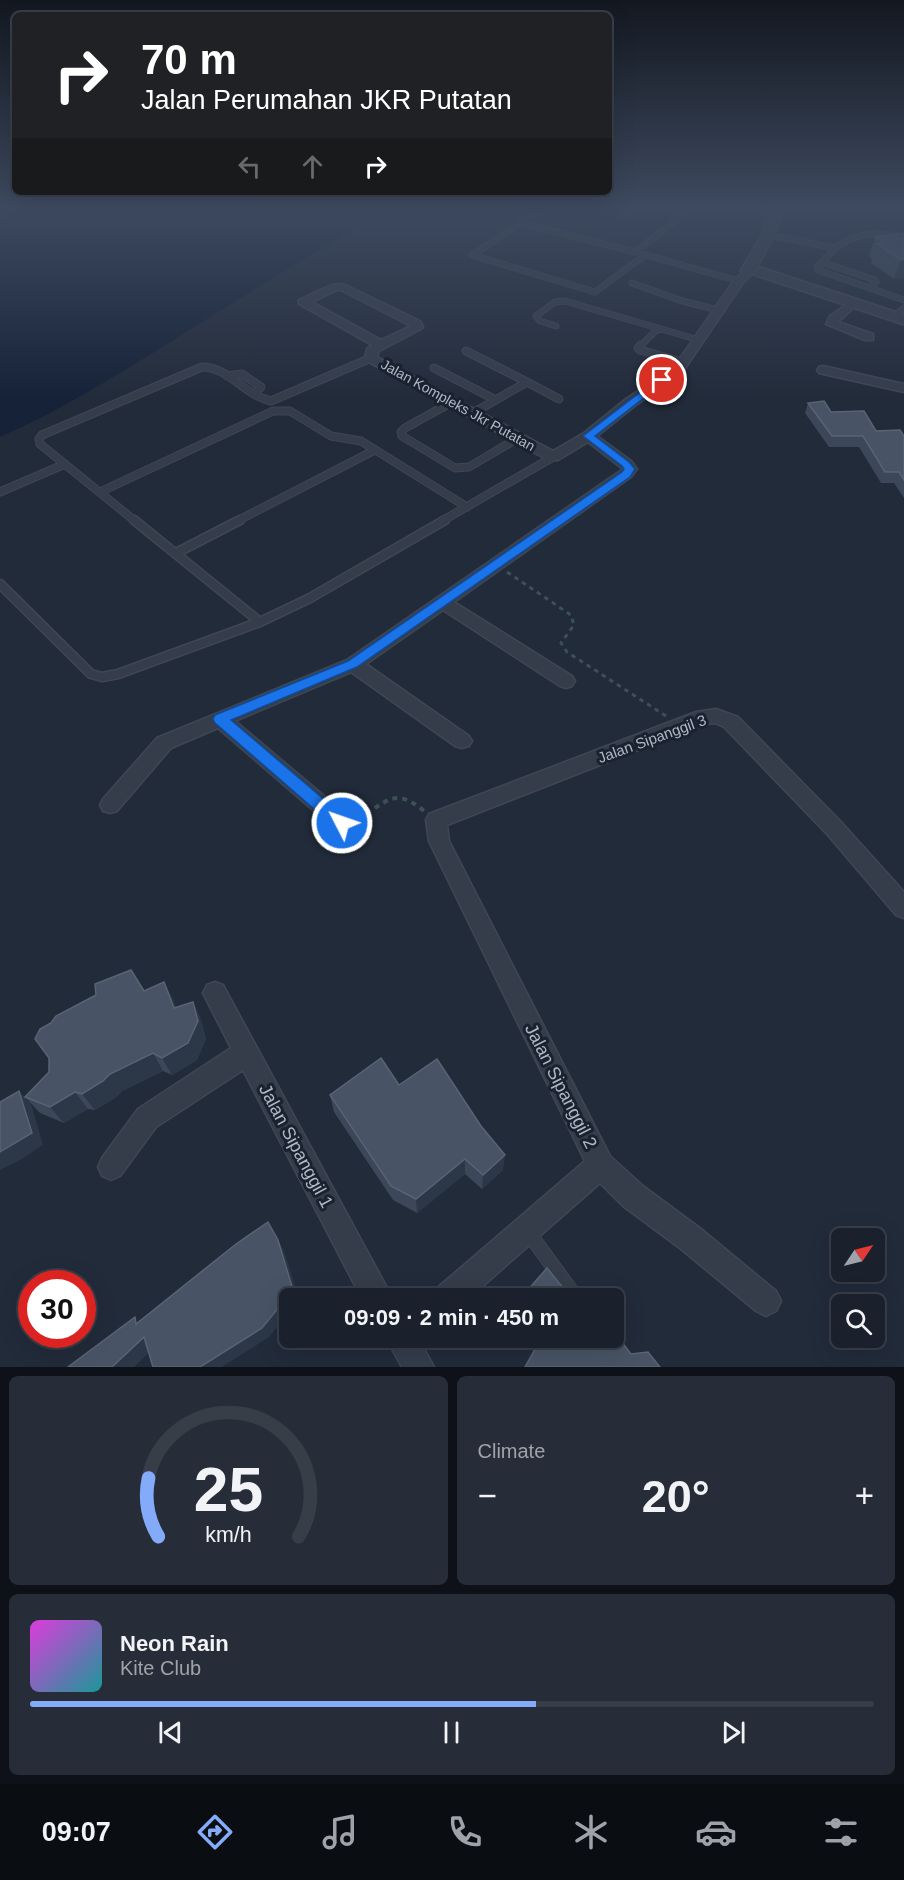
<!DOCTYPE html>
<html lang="en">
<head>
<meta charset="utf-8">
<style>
	body { margin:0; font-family:Arial,sans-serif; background:#272d38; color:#f1f3f6; height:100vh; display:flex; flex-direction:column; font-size:22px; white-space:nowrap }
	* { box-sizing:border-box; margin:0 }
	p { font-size:20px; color:#9fa3a9 }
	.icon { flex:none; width:33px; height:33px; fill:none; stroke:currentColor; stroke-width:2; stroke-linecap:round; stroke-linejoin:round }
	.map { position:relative; height:1367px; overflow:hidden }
	.panel { display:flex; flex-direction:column; gap:9px; padding:9px; background:#0e1218; flex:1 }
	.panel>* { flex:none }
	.banner { position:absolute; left:12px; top:12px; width:600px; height:183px; border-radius:9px; box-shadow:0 6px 24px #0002,0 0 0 2px #383e48; background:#202124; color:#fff; overflow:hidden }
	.needle { width:39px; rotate:55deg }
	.buttons { position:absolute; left:831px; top:1228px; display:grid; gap:12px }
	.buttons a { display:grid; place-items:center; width:54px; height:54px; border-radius:9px; background:#1a202c; box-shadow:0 6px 24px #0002,0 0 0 2px #383e48; font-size:30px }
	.speed { position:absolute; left:18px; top:1270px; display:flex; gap:12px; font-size:30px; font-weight:700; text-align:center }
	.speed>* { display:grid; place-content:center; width:78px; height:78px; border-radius:50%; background:#1a202c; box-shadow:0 6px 24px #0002,0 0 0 2px #383e48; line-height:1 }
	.speed .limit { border:9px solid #d22; background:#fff; color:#111 }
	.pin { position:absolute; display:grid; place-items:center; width:51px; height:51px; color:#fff; margin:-26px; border:3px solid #fff; border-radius:50%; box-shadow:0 2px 6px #0007 }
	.me { position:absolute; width:66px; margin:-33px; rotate:311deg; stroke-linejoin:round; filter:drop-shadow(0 0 4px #0008) }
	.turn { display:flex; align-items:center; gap:21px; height:126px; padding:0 30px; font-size:27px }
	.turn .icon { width:78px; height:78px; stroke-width:2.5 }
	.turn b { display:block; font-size:42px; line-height:51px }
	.lanes { display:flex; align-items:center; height:57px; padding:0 30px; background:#0003; justify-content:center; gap:30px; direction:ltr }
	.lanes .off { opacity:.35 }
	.big { font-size:45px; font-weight:700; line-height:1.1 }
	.panel .tile { flex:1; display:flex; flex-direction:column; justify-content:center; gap:9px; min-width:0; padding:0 21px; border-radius:9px; background:#272d38 }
	.panel .dial { align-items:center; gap:0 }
	.dial svg { height:156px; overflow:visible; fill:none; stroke:#383e48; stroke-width:7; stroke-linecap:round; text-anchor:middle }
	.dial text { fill:#f1f3f6; stroke:none }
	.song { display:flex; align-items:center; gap:18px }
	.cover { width:72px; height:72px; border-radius:9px; background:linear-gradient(135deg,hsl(300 70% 55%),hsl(180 70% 35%)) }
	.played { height:6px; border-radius:3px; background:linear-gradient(90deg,#83abf9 60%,#383e48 60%) }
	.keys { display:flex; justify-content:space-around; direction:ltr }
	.heat { display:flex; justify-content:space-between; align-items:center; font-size:33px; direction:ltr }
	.panel .tiles { flex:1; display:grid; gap:9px; grid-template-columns:1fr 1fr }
	.tile:last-child { grid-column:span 2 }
	.trip { position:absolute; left:279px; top:1288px; width:345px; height:60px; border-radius:9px; background:#1a202c; box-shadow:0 6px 24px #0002,0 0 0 2px #383e48; font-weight:700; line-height:60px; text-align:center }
	.tab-bar { display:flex; height:96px; justify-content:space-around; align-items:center; background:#0a0d12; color:#9fa3a9 }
	.tab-bar .icon { width:42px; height:42px }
	.tab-bar .selected { color:#83abf9 }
	.tab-bar b { font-size:27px; color:#f1f3f6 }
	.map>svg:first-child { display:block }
	.water { fill:#152238 }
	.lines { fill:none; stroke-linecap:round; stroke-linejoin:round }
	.service-far3-casing { stroke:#3f4654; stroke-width:7 }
	.service-far2-casing { stroke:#3f4654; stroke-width:9 }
	.service-far1-casing { stroke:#3f4654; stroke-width:11 }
	.service-casing { stroke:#3f4654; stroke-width:16 }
	.minor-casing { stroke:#3f4654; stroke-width:3 }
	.tertiary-casing { stroke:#3f4654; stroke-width:4 }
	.path-far1 { stroke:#3c5154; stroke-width:3; stroke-dasharray:4.5 4.5; stroke-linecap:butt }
	.path { stroke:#3c5154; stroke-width:4; stroke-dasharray:5 5; stroke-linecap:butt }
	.service-far3 { stroke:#353d4b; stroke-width:5 }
	.service-far2 { stroke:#353d4b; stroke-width:7 }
	.service-far1 { stroke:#353d4b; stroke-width:8 }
	.service { stroke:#353d4b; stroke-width:14 }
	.minor { fill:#353d4b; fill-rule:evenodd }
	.tertiary { fill:#353d4b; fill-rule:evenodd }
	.wall { fill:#3c4759 }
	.shaded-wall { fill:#2c3748 }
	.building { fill:#485465; stroke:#586374; stroke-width:1.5 }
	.route { fill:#1a73e8; stroke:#114b97; stroke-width:1.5 }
	.labels { text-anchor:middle; stroke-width:6; stroke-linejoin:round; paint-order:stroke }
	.far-street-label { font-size:14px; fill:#b0b8c7; stroke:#1b222f }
	.street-label { font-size:15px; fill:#b0b8c7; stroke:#1b222f }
	.near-street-label { font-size:18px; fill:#b0b8c7; stroke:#1b222f }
</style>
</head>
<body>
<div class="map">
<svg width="904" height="1367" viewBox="0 0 904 1367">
	<rect width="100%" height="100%" fill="#222b3a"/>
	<!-- water -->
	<path class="water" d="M 0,208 L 390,208 C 327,245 264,283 202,322 C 136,363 71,406 0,437 Z"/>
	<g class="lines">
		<!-- service-far3 casing -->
		<g class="service-far3-casing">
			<path id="service-far3" d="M 545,208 L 472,255 L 595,292 L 645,255
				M 692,208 L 635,252 L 739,281
				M 520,223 L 635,252
				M 768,235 L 836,248 C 857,231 878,232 904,237
				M 836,248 L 817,267 L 818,270 L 904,300
				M 821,262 L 875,280 L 876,282 L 869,288
				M 632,283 L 682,301 L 718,310
				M 893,317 L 904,308
				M 556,326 L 540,321 L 536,316 L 555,302 L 565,301 L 699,340
				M 639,347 L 658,329"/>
		</g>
		<!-- service-far2 casing -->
		<g class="service-far2-casing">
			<path id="service-far2" d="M 641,345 L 638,348 L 640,350 L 682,362
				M 466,351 L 527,382 L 473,413
				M 434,368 L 496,400
				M 227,376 L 242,374 L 261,387 L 254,394
				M 527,382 L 559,399
				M 452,402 L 405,428 L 401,432 L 402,436 L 455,468 L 469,467 L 518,438
				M 0,492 L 65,464
				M 100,492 L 273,411 L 290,411 L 331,436 L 361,441 L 467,507
				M 135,521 L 40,444 L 39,439 L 42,435 L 202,367 C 229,367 245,396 271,401 L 371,358
				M 237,521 L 375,450
				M 442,521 L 553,457"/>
		</g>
		<!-- service-far1 casing -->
		<g class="service-far1-casing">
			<path id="service-far1" d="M 134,520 L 260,622
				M 176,553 L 240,520
				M 0,584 L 91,674 L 102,677 L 118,674 L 260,622 L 310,598 L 445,520"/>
		</g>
		<!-- service casing -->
		<g class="service-casing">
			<path id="service" d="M 528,1232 L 577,1299"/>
		</g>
		<!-- minor casing -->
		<g class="minor-casing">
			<path id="minor" d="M 748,269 L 753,272 L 743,283 L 682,373 L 636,405 L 597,436 L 631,461 L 637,469 L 631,477 L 454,602 L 572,676 L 575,681 L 572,686 L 566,688 L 560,686 L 443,610 L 366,664 L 469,736 L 472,741 L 469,746 L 462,748 L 455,746 L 351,672 L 235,721 L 349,817 L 352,823 L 349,829 L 342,832 L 335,829 L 218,728 L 171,748 L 117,811 L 110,813 L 103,811 L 100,805 L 103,799 L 157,738 L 347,660 L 623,469 L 588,442 L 558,460 L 548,460 L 367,361 L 365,358 L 367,349 L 372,345 L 299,304 L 299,300 L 331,285 L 343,284 L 420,321 L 423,327 L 421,329 L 379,351 L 377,357 L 553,451 L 584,433 L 626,399 L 674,367 L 735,279 ZM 337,290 L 341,290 L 411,326 L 381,340 L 312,302 Z
				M 853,300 L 859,303 L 838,322 L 873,334 L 873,340 L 865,340 L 826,324 L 830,316 Z
				M 823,366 L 904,384 L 904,392 L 819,373 L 817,370 L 819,367 Z
				M 716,709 L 738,717 L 841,822 L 904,892 L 904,918 L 896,915 L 827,834 L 724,727 L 715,723 L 705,724 L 447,825 L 449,841 L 610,1156 L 643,1186 L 701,1229 L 776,1291 L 781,1301 L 776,1311 L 766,1316 L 756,1311 L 681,1249 L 623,1206 L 600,1183 L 468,1299 L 431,1299 L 436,1289 L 585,1161 L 429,841 L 426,820 L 429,814 L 696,712 Z
				M 215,982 L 223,985 L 393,1299 L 362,1299 L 243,1070 L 156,1127 L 120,1176 L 111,1180 L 102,1176 L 98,1167 L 102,1158 L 138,1109 L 231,1048 L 203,993 L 207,985 Z
				M 386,1338 L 418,1338 L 434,1367 L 402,1367 Z"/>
		</g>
		<!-- tertiary casing -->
		<g class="tertiary-casing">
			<path id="tertiary" d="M 771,208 L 783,208 L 774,235 L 753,274 L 743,274 L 741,271 L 762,235 Z
				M 761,268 L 904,315 L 904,324 L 756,275 L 754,272 Z"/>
		</g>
		<!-- path-far1 -->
		<path class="path-far1" d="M 507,572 L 571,615 L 574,625 L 561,643 L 567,652 L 666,716"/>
		<!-- path -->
		<path class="path" d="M 358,819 C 387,802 394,786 424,811"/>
		<!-- service-far3 -->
		<use href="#service-far3" class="service-far3"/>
		<!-- service-far2 -->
		<use href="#service-far2" class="service-far2"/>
		<!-- service-far1 -->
		<use href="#service-far1" class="service-far1"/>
		<!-- service -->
		<use href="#service" class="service"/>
		<!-- minor -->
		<use href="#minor" class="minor"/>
		<!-- tertiary -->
		<use href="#tertiary" class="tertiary"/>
	</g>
	<!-- wall -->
	<path class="wall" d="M 904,233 L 904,278 L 894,279 L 871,263 L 872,259 L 869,256 L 875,237 Z
		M 808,403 L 876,431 L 904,436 L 904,498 L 894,483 L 881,483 L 859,447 L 829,447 L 805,413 Z
		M 164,982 L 176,1008 L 193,1002 L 201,1020 L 206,1039 L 197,1060 L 172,1075 L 163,1071 L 122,1091 L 115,1098 L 95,1110 L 88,1109 L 64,1123 L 40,1113 L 25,1097 L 49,1072 L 51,1023 L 96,995 L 144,991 Z
		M 399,1085 L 503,1170 L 482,1189 L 465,1174 L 417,1213 L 393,1200 L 334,1112 L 330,1095 Z
		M 531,1338 L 602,1338 L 606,1342 L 631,1354 L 536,1347 Z"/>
	<!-- shaded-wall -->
	<path class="shaded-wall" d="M 904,259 L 904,278 L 894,279 L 901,260 Z
		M 164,982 L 174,1001 L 183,1027 L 174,1008 Z
		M 193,1002 L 201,1020 L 206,1039 L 197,1060 L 172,1075 L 162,1058 Z
		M 153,1053 L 163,1071 L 122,1091 L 115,1098 L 95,1110 L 82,1094 L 110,1074 Z
		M 19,1091 L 31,1104 L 43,1145 L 20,1160 L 0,1170 L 0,1152 Z
		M 75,1092 L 88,1109 L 64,1123 L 50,1107 Z
		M 505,1155 L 503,1170 L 482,1189 L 483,1175 Z
		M 465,1159 L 465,1174 L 417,1213 L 416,1199 Z
		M 268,1222 L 284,1251 L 299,1299 L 290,1299 L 290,1312 L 269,1337 L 222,1367 L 200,1367 Z
		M 144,1337 L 156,1346 L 134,1367 L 112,1367 Z"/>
	<!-- building -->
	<path class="building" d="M 904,233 L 904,259 L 901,260 L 877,244 L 884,243 L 875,237 Z
		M 824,401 L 831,412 L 864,411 L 876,431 L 900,430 L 904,436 L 904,480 L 899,472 L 885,472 L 863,436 L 832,436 L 808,403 Z
		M 131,970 L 144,991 L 164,982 L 174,1008 L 193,1002 L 198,1021 L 188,1043 L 162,1058 L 153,1053 L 110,1074 L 103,1081 L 82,1094 L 75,1092 L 50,1107 L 25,1097 L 49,1072 L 49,1058 L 35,1039 L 40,1029 L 51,1023 L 56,1016 L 96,995 L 95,984 Z
		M 381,1058 L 399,1085 L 437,1059 L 481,1126 L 505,1155 L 483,1175 L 465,1159 L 416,1199 L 391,1186 L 330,1095 Z
		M 19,1091 L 32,1133 L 0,1152 L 0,1102 Z
		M 268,1222 L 278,1240 L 293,1290 L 262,1328 L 200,1367 L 153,1367 L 144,1337 L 112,1367 L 68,1367 L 135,1317 L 136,1324 L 236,1244 Z
		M 547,1268 L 572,1299 L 520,1299 Z
		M 539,1338 L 602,1338 L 606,1342 L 619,1338 L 631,1354 L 648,1352 L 660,1367 L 525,1367 L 540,1340 Z"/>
	<!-- sky -->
	<linearGradient id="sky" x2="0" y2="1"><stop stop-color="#131820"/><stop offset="0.52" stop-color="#3e4a60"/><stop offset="1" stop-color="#3e4a60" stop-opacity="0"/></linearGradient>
	<rect width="904" height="399" fill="url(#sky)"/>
	<!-- route -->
	<path class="route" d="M 659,378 L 667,380 L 595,436 L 629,462 L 635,469 L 630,477 L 357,667 L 231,720 L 347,819 L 350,823 L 347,828 L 342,830 L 336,828 L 215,723 L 213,719 L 215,715 L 348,661 L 622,472 L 624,469 L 622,466 L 583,436 Z"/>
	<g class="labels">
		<!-- far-street labels -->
		<g class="far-street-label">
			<text transform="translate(458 405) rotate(29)" y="5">Jalan Kompleks Jkr Putatan</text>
		</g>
		<!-- street labels -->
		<g class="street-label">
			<text transform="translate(652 739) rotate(-20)" y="5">Jalan Sipanggil 3</text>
		</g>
		<!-- near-street labels -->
		<g class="near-street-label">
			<text transform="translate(561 1086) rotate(63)" y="6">Jalan Sipanggil 2</text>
			<text transform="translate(296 1146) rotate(62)" y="6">Jalan Sipanggil 1</text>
		</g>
	</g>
</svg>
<div class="buttons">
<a><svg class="needle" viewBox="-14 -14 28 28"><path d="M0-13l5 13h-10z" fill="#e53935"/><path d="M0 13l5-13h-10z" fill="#9fa3a9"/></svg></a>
<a><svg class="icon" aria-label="search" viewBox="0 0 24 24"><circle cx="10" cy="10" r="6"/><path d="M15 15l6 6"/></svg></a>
</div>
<div class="speed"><div class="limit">30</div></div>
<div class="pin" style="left:662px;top:380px;background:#d93025"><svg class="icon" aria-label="arrive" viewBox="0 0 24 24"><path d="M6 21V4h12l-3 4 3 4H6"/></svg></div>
<svg class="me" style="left:342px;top:823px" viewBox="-20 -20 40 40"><circle r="17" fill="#1a73e8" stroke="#fff" stroke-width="3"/><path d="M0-11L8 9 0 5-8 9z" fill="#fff"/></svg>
<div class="trip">09:09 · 2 min · 450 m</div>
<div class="banner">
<div class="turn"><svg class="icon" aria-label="right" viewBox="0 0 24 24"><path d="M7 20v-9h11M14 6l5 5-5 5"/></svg><div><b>70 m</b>Jalan Perumahan JKR Putatan</div></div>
<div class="lanes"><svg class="icon off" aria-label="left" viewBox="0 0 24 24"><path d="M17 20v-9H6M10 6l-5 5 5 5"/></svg><svg class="icon off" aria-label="ahead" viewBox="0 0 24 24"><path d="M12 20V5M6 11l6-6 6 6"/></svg><svg class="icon" aria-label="right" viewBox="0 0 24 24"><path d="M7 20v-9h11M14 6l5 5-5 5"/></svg></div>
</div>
</div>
<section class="panel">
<div class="tiles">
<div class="tile dial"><svg viewBox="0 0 100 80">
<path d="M14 69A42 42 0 1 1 86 69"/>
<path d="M14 69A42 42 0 0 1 9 39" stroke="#83abf9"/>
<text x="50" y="56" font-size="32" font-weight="700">25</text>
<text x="50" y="72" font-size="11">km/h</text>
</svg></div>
<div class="tile"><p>Climate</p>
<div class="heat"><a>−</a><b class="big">20°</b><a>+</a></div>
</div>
<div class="tile">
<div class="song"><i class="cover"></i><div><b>Neon Rain</b><p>Kite Club</p></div></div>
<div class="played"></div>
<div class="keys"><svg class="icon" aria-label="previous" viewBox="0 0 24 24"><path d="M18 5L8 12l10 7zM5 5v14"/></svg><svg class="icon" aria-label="pause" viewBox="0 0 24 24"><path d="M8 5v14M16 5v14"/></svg><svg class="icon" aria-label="next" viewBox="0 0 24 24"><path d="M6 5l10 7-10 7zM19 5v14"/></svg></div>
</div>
</div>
</section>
<nav class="tab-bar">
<b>09:07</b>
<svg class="icon selected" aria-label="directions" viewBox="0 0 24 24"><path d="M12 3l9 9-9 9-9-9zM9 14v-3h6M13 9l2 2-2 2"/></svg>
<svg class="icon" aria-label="music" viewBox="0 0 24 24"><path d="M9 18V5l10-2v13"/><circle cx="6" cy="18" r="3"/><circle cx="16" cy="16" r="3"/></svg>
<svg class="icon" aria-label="phone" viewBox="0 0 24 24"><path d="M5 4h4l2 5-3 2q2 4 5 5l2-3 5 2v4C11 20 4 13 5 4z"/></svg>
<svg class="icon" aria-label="climate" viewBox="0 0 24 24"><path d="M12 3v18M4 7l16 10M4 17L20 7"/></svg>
<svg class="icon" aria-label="car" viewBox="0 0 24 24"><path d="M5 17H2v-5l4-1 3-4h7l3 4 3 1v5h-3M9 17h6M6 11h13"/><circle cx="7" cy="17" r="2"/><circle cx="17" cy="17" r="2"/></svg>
<svg class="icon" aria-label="filters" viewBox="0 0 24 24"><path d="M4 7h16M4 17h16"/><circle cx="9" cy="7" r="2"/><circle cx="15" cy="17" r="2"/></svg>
</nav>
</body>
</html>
